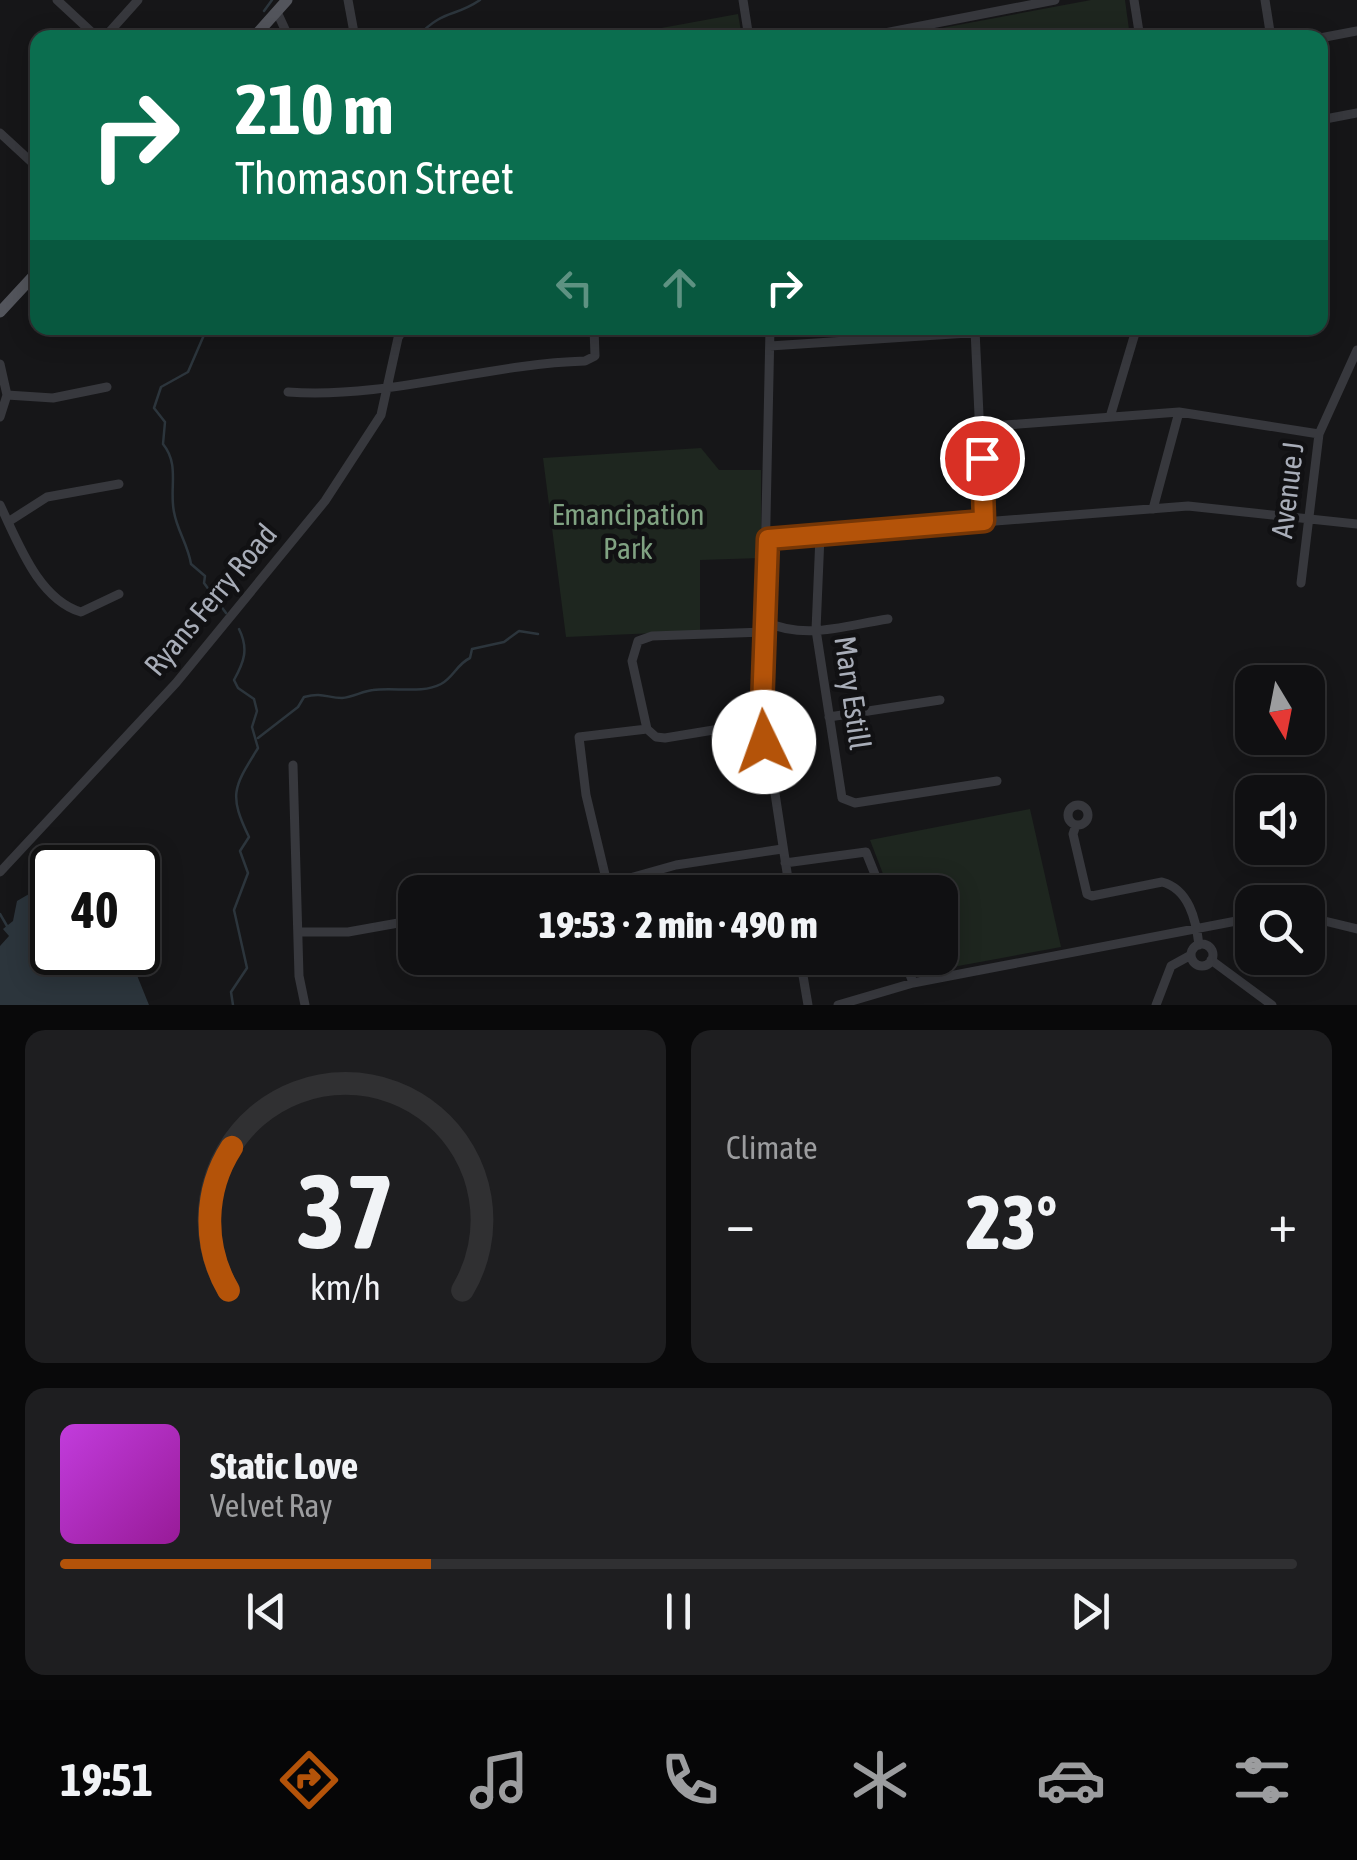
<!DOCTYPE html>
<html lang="en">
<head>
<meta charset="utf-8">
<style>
	body { margin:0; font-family:"Asap Condensed",sans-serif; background:#1e1e20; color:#f1f3f6; height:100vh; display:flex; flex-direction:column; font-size:38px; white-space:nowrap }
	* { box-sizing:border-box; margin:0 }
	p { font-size:32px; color:#9c9d9f }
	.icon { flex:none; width:55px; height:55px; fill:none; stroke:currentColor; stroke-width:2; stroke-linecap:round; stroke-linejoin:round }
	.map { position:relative; height:1005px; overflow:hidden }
	.side { display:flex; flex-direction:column; gap:25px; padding:25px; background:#09090a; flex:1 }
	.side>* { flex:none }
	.guide { position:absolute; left:30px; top:30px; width:1298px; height:305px; border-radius:20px; box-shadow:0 5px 25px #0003,0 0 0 2px #303032; background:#0b6e4f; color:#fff; overflow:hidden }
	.needle { width:65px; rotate:170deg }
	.fabs { position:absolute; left:1235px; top:665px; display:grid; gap:20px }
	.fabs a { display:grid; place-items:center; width:90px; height:90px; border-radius:20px; background:#101012; box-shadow:0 5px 25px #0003,0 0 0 2px #303032; font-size:50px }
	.speed { position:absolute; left:30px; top:845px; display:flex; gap:20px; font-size:50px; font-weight:700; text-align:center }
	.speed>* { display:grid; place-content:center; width:130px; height:130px; border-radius:50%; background:#101012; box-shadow:0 5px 25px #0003,0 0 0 2px #303032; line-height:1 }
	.speed .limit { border:5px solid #111; border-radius:15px; background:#fff; color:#111 }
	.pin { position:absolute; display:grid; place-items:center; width:85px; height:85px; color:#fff; margin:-42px; border:5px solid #fff; border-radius:50%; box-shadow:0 2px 10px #0007 }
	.me { position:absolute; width:110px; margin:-55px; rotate:357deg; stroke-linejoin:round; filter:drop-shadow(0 0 8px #0008) }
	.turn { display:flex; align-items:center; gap:35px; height:210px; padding:0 40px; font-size:45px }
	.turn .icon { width:130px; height:130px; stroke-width:2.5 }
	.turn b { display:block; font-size:70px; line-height:85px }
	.lanes { display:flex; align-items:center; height:95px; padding:0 40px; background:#0003; justify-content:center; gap:50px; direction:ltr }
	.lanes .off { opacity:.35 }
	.big { font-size:75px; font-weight:800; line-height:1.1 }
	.side .widget { flex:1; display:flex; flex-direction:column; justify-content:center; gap:15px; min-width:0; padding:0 35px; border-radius:20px; background:#1e1e20 }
	.side .dial { align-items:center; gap:0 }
	.dial svg { height:260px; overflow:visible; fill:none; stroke:#303032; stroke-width:7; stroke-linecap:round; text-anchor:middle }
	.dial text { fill:#f1f3f6; stroke:none }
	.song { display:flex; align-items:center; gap:30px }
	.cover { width:120px; height:120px; border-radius:15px; background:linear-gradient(135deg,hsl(290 70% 55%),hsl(300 70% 35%)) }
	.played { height:10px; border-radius:5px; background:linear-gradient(90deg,#b45309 30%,#303032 30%) }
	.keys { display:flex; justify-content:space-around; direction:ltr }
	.heat { display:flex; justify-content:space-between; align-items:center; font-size:55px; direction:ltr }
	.side .tiles { flex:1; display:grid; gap:25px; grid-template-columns:1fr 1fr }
	.widget:last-child { grid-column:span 2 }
	.trip { position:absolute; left:398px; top:875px; width:560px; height:100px; border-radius:20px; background:#101012; box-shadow:0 5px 25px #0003,0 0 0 2px #303032; font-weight:800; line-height:100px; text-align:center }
	.menu { display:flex; height:160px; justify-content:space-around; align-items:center; background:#060607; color:#9c9d9f }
	.menu .icon { width:70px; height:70px }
	.menu .active { color:#b45309 }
	.menu b { font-size:45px; color:#f1f3f6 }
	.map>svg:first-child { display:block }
	.green { fill:#1e261f }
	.water { fill:#2c353c }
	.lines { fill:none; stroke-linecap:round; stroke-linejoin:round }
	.stream { stroke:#2c353c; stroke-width:2.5 }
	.minor { stroke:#37383d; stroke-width:9 }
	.major { stroke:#53555c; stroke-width:11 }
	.route-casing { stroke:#753606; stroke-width:25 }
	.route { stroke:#b45309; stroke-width:18 }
	.labels { text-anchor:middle; stroke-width:9; stroke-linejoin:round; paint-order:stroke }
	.street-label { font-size:30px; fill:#a8adb8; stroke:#111113 }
	.park-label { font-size:30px; fill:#80a282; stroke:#111113 }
</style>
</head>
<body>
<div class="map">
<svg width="1357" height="1005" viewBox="0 0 1357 1005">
	<rect width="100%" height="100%" fill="#161618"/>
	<!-- green -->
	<path class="green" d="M 1091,0 L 1125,0 L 1130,37 L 894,37 Z
		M 738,14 L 742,37 L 612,37 Z
		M 701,448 L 719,470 L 761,470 L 761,558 L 700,560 L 700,631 L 566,637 L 543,458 Z
		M 1030,809 L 1061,947 L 931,971 L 925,958 L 940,958 L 940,892 L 890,892 L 870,840 Z"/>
	<!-- water -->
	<path class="water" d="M 29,894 L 52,910 L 52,952 L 128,953 L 149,1005 L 0,1005 L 0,946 L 9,936 L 3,929 L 13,921 L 17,901 Z"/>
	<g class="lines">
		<!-- stream -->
		<path class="stream" d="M 264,11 L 272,0
			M 416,38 C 444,8 454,18 480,0
			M 207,328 L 188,372 L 161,387 L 154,408 L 165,422 L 163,444 C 180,465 169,488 174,512 C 177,530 188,545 191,564 L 205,576 L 204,583 L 226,613
			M 258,738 L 298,707 L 304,697 C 323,692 327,698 342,698 C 353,697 363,691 373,690 C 395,687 422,694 441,684 C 453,678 457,664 470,658 L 472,649 L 504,642 L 519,631 L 538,634
			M 0,914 L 7,926
			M 233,1005 L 231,992 L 247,968 L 234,910 L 248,873 L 240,851 L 249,837 C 228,794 234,787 258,748 L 252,727 L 257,711 L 254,699 L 238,688 L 234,680 C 244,662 249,649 239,629"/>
		<!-- minor -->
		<path class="minor" d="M 57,0 L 98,38
			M 348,0 L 355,38
			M 743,0 L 749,38
			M 1134,0 L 1140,38
			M 1265,0 L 1271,38
			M 277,12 L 289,38
			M 104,38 L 138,0
			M 859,38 L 1055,0
			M 1320,38 L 1357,31
			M 1320,120 L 1357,113
			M 0,133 L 38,168
			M 332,328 L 342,328
			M 770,328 L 762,708 L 790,892
			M 975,330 L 984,521
			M 770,346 L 1043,328
			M 0,364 L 7,395 L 0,417
			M 288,392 C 389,399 485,364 585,361 L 595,356 L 594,328
			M 7,395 L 53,398 L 107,387
			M 1110,417 L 1136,330
			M 980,427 L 1179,412 L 1319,434
			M 0,505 C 18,542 38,599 81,612 L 119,594
			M 1153,509 L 1179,412
			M 8,522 L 47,497 L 119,484
			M 820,536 L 816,630 L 842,798 L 855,803 L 997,781
			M 768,539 L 1188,506 L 1357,524
			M 1301,583 L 1319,434 L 1357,350
			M 765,622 C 807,640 843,626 888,619
			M 829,717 L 940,700
			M 647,729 L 632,661 L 638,641 L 652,636 L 765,632
			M 293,765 L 299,976 L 305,1005
			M1068 815a10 10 0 1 1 20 0a10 10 0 1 1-20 0Z
			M 1076,825 L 1073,834 L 1087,894 L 1092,896 L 1162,882 C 1189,889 1196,920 1199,945
			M 785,863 L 866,852 L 882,892
			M 0,872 L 176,683 L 325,501 L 381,415 L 398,338 L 404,328
			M 608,887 L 586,795 L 579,737 L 647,729 L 656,737 L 665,738 L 762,722
			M 580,892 L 676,865 L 782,849
			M 1308,917 L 1357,929
			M 298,932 L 348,932 L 415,920
			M1191 955a11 11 0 1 1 22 0a11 11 0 1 1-22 0Z
			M 800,958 L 808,1005
			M 904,958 L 913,983
			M 1211,960 L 1272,1005
			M 838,1005 L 913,983 L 1252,918
			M 1156,1005 L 1171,966 L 1191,955"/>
		<!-- major -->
		<path class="major" d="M 253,38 L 287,0
			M 0,312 L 38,271"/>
	</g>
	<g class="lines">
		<!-- route casing -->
		<g class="route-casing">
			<path id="route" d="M 764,742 L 762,708 L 768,539 L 984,521 L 982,458"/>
		</g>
		<!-- route -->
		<use href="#route" class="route"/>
	</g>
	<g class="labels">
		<!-- street labels -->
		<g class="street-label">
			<text transform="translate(1288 490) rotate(-83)" y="10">Avenue J</text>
			<text transform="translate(211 600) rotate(-50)" y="10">Ryans Ferry Road</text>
			<text transform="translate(852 693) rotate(82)" y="10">Mary Estill</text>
		</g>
		<!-- park labels -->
		<g class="park-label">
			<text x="628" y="525">Emancipation<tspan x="628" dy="34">Park</tspan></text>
		</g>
	</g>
</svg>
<div class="fabs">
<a><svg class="needle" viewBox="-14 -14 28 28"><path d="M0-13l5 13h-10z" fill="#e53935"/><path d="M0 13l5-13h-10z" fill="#9c9d9f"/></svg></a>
<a><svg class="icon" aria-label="sound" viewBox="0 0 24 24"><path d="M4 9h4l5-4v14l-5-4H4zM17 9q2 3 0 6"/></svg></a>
<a><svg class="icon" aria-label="search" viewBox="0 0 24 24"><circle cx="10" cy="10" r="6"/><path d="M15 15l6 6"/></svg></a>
</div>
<div class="speed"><div class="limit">40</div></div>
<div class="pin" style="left:982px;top:458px;background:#d93025"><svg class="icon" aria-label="arrive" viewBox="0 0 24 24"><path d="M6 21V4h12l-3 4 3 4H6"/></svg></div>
<svg class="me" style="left:764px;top:742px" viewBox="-20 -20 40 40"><circle r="19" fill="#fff"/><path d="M0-13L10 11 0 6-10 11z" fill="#b45309"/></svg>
<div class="trip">19:53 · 2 min · 490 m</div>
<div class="guide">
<div class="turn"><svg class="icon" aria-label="right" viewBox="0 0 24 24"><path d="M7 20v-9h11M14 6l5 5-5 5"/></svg><div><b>210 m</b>Thomason Street</div></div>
<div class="lanes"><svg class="icon off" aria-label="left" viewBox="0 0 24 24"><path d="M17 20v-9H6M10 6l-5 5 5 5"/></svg><svg class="icon off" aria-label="ahead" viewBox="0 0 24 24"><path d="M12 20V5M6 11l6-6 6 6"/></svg><svg class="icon" aria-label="right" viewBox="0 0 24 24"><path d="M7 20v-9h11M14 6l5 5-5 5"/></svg></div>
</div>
</div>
<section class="side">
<div class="tiles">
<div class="widget dial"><svg viewBox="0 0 100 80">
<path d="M14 69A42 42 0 1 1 86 69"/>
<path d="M14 69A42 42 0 0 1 15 25" stroke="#b45309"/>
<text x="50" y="56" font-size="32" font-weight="700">37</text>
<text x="50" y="72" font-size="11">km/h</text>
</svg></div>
<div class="widget"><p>Climate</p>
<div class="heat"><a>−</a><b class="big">23°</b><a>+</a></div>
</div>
<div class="widget">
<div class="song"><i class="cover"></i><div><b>Static Love</b><p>Velvet Ray</p></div></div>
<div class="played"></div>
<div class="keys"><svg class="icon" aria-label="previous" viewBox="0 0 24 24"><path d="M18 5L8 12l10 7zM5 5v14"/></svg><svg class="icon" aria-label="pause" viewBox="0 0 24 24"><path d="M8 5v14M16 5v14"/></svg><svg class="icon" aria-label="next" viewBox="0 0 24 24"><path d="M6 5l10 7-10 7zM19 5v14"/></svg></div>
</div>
</div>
</section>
<nav class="menu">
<b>19:51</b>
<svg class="icon active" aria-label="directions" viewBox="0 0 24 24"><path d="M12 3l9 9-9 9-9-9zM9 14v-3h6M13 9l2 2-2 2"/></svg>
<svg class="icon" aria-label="music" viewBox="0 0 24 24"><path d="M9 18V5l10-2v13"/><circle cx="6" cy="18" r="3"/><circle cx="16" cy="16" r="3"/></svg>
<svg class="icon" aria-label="phone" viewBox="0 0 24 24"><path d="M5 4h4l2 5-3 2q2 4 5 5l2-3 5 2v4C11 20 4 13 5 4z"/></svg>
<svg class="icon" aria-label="climate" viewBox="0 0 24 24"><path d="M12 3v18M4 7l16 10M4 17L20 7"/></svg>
<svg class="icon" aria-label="car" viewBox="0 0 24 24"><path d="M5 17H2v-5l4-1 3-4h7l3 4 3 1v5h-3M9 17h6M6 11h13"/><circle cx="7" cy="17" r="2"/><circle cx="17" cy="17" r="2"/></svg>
<svg class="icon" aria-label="filters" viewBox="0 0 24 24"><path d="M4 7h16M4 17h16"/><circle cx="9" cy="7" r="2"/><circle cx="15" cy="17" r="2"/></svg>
</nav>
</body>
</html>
